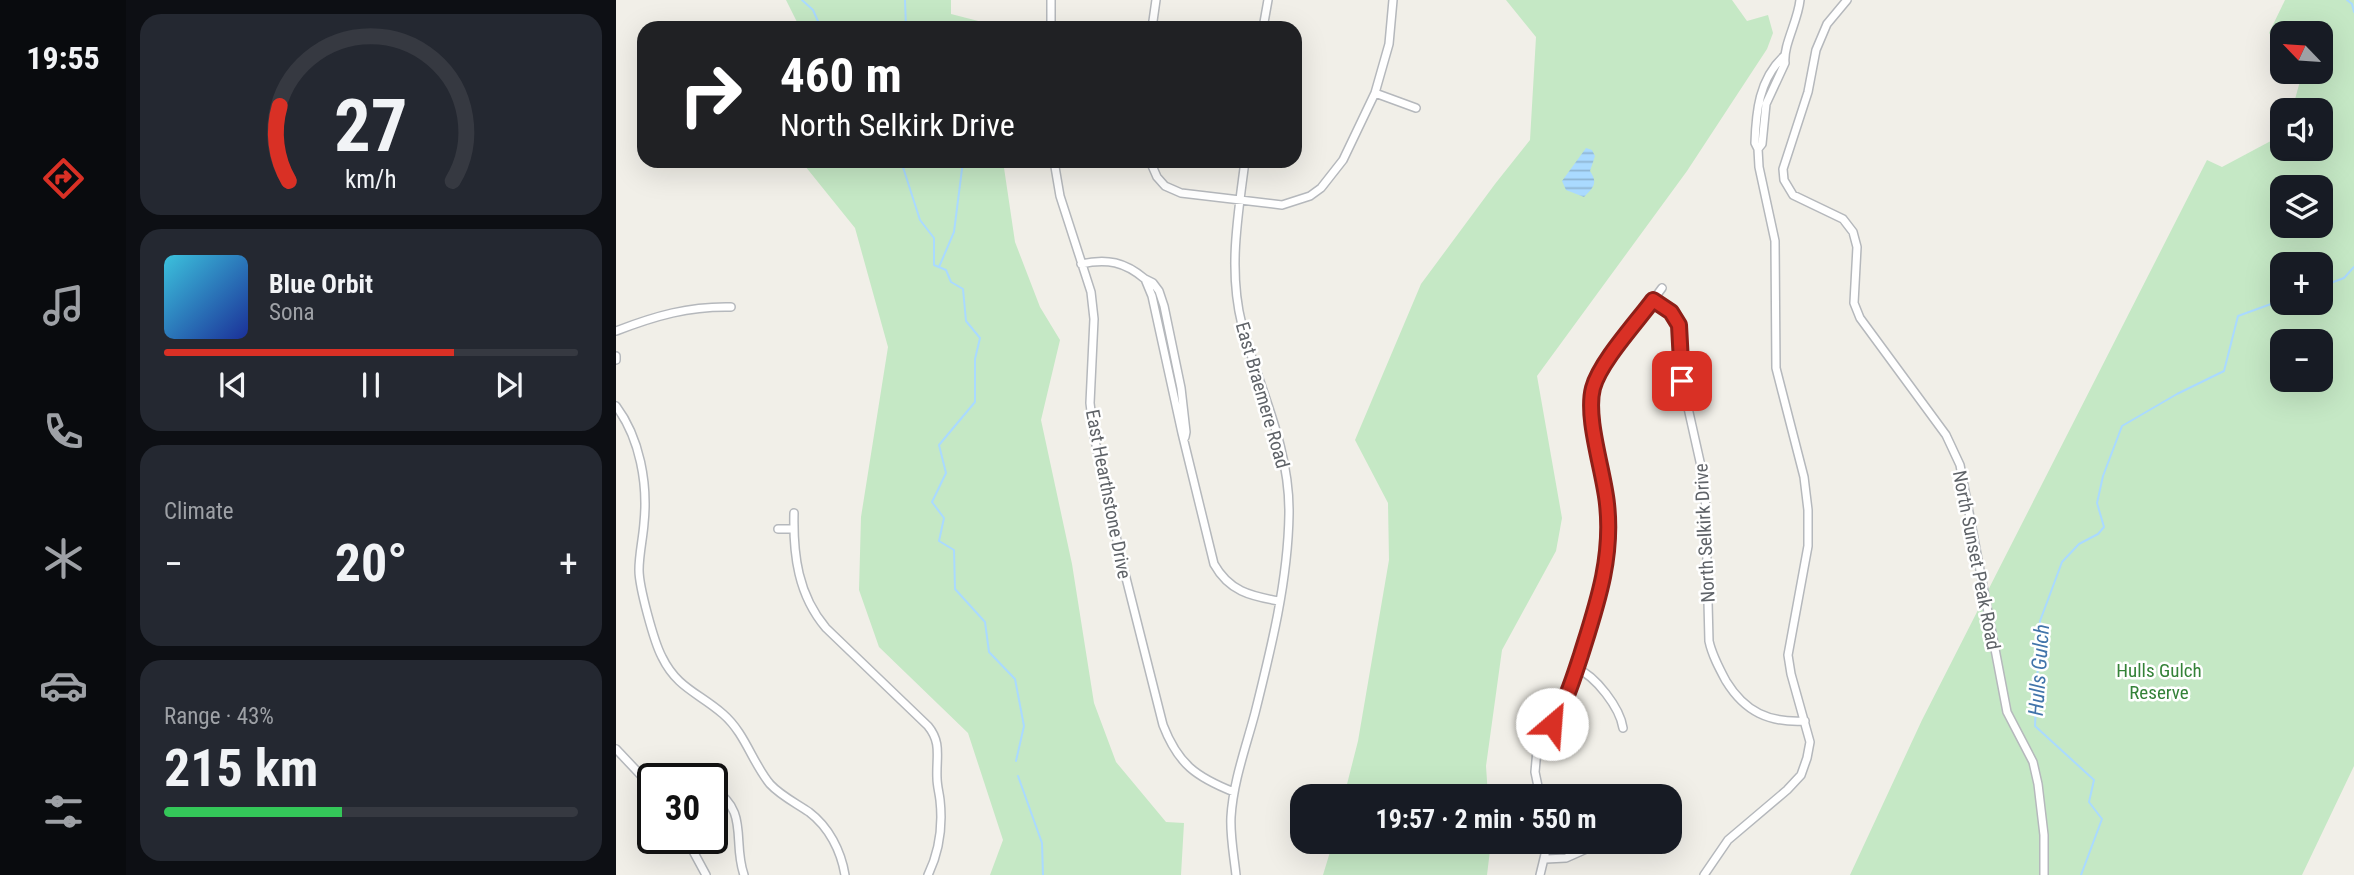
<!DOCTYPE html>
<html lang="en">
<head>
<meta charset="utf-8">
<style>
	body { margin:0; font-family:"Roboto Condensed",sans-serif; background:#242831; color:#f1f3f6; height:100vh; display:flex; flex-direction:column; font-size:26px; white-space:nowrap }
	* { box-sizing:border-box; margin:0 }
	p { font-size:23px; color:#9ea1a6 }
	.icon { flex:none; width:38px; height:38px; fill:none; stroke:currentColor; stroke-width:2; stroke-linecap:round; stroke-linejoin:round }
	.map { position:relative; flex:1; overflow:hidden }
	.details { display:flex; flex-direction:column; gap:14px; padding:14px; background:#0d0f14; width:490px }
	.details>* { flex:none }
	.banner { position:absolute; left:21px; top:21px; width:665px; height:147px; border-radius:21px; box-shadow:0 7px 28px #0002; background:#202124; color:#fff; overflow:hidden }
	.needle { width:46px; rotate:295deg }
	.buttons { position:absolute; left:1654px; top:21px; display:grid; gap:14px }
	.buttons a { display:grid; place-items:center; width:63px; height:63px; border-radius:14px; background:#171b24; box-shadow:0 7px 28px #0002; font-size:35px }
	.speed { position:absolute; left:21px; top:763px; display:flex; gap:14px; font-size:35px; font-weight:700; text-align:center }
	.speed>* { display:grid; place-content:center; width:91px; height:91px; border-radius:50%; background:#171b24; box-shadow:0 7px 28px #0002; line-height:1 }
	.speed .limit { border:4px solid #111; border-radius:10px; background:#fff; color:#111 }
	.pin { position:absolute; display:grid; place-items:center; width:60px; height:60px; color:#fff; margin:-30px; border-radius:14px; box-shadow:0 4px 10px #0006 }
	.me { position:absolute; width:77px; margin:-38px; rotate:27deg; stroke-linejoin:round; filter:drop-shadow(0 0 5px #0008) }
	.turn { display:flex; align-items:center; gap:24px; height:147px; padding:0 28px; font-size:32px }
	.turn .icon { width:91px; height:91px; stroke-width:2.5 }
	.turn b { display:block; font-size:49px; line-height:60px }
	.big { font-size:52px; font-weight:700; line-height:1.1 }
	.details .tile { flex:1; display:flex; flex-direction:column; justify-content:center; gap:10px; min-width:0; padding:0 24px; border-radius:21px; background:#242831 }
	.details .dial { align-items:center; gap:0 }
	.dial svg { height:182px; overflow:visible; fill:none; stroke:#363941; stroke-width:7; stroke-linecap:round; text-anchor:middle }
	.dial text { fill:#f1f3f6; stroke:none }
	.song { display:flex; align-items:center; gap:21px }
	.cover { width:84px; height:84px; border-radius:10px; background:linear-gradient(135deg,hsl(190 70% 55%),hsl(230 70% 35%)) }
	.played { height:7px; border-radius:4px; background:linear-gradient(90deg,#d93025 70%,#363941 70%) }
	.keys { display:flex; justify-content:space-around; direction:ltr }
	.heat { display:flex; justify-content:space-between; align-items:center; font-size:38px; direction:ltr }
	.charge { height:10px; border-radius:5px; background:linear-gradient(90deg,#34c759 43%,#363941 0) }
	.trip { position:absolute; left:674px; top:784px; width:392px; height:70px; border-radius:21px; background:#171b24; box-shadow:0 7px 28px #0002; font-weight:700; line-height:70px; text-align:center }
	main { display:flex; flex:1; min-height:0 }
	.tab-bar { display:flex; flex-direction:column; width:126px; justify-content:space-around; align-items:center; background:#090b0e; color:#9ea1a6 }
	.tab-bar .icon { width:49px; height:49px }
	.tab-bar .active { color:#d93025 }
	.tab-bar b { font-size:32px; color:#f1f3f6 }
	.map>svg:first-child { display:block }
	.green { fill:#c5e8c5; fill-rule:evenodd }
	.water { fill:url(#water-rules) }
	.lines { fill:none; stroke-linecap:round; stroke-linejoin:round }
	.stream { stroke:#aadaff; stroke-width:2 }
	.minor-casing { stroke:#b5b8bc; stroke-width:10 }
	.minor { stroke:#fff; stroke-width:7 }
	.route-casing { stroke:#8d1f18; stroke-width:18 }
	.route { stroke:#d93025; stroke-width:12 }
	.labels { text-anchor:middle; stroke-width:5; stroke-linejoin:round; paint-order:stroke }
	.street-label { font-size:19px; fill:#5f6368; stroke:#fff }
	.park-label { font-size:19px; fill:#348238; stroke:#fff }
	.water-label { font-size:21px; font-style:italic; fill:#4174aa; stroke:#fff }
</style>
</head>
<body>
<main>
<nav class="tab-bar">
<b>19:55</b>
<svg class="icon active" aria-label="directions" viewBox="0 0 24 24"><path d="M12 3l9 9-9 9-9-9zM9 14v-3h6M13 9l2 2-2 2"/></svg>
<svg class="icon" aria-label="music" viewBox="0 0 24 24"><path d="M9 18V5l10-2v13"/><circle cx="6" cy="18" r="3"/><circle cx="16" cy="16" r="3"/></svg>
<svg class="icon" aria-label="phone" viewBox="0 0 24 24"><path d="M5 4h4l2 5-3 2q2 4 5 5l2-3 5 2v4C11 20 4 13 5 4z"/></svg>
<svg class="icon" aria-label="climate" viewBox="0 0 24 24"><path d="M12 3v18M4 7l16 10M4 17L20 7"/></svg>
<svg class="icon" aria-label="car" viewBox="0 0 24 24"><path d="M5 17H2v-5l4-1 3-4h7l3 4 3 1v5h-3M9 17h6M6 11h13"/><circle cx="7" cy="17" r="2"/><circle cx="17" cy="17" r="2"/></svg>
<svg class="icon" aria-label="filters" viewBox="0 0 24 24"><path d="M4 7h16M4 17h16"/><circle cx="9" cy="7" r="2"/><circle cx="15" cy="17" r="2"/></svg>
</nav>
<section class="details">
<div class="tile dial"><svg viewBox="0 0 100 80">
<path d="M14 69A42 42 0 1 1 86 69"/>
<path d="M14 69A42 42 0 0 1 10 36" stroke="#d93025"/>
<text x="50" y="56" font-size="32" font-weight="700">27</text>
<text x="50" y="72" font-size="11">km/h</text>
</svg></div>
<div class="tile">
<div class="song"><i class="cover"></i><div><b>Blue Orbit</b><p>Sona</p></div></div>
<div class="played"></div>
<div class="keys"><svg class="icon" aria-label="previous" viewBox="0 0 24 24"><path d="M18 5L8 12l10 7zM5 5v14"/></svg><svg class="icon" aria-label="pause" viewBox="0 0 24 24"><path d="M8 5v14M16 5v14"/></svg><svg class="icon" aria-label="next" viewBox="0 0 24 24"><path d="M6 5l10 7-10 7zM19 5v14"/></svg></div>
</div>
<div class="tile"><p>Climate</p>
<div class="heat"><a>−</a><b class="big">20°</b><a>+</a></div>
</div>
<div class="tile"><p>Range · 43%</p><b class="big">215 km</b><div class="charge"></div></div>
</section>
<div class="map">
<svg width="1738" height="875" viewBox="0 0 1738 875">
	<defs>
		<pattern id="water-rules" width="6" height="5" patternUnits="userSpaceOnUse" patternTransform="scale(1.75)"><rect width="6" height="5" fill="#aadaff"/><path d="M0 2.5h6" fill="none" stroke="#8eb4d2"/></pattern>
	</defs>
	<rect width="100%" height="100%" fill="#f1efe8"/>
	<!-- green -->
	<path class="green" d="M 170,0 L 335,0 L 335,14 L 374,24 L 374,28 L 184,28 Z
		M 890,0 L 1116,0 L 1131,21 L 1152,15 L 1157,33 L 1151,49 L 1071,171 L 921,376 L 946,518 L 940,551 L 886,650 L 870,766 L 872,796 L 728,796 L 742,741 L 773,560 L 772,503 L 739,440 L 805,284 L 879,184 L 914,140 L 920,37 Z
		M 1669,0 L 1738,0 L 1738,766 L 1686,875 L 1234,875 L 1306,720 L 1591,160 L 1606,167 L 1666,135 L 1666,149 L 1704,149 L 1704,110 L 1676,110 L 1686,74 L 1685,72 L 1704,72 L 1704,33 L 1666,33 L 1666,49 L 1653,33 ZM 1666,187 L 1704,187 L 1704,226 L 1666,226 ZM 1666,264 L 1704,264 L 1704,303 L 1666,303 ZM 1666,341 L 1704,341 L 1704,380 L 1666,380 Z
		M 185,161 L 387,161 L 399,242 L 424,307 L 444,340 L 425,420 L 456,564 L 478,703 L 500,762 L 550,822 L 568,823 L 565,875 L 374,875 L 387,840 L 352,733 L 263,647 L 243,590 L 245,517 L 272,347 L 239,228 Z
		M 717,842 L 875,842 L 871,875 L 707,875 Z"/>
	<!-- water -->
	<path class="water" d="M 970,148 L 976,150 L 979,156 L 974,171 C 982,183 978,187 968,197 L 950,190 L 946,181 Z"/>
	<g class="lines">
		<!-- stream -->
		<path class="stream" d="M 186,0 L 197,10 L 205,28
			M 289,0 L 290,28
			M 1731,0 L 1736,4 L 1738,12
			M 285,161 L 304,220 L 318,238 L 318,265 L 330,270 L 335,282 L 347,289 L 350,321 L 364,338 L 359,359 L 359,402 L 323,445 L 330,473 L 316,502 L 328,518 L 323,541 L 338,550 L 339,589 L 369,622 L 373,652 L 399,679 L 408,726 L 400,761
			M 323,267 L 338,232 L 347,161
			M 1704,287 L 1728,278 L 1738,267
			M 402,776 L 426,843 L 427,875
			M 1465,875 L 1486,819 L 1473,802 L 1478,780 L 1419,726 L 1424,621 L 1446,562 L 1463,544 L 1482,534 L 1488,527 L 1481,503 L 1487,476 L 1506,426 L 1561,394 L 1608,371 L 1622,316 L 1666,300"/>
		<!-- minor casing -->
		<g class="minor-casing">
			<path id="minor" d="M 435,0 L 435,28
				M 1231,0 L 1211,24 L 1200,50 L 1192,92 L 1167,169 L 1168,180 L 1177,195 L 1227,219 L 1237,232 L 1241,247 L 1238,303 L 1244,318 L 1330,435 L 1344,465 L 1391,712 L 1417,762 L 1422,784 L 1428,835 L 1428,875
				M 536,28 L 540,0
				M 647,28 L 652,0
				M 759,93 L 800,108
				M 1142,149 L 1146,144 L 1150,104 L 1169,63 C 1167,45 1182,21 1184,0
				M 438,161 L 444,196 L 475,292 L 478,319 L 474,403 L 478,436 L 504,554 L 547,725 C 562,764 580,777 618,792
				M 534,161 L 541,177 L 549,186 L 565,193 L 666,205 L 694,196 L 705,188 L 727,160 L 759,93 L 773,44 L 777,0
				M 465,264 C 491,258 509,262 529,279
				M 1037,300 L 1055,312 L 1063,325 L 1066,381 L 1089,484 L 1093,641 C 1096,655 1103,668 1110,681 C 1129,712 1153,723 1189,721
				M 0,331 C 39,316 73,306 115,307
				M 0,356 L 0,360
				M 0,406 C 24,438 32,484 28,523 C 27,538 23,554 23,570 C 23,587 38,642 46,657 C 61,688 83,693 107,714 C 129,733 136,762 154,784 C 165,796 180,803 193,812 C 213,827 225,851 229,875
				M 569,437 L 570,432 L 565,388 L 548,306 L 543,291 L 537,283 L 529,279 L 536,296 L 566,433 L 598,564 C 613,591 634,596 663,601
				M 178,513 C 177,555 182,595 210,628 L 312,726 C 326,743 320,757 321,778 C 321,785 323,792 324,800 C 327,827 324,850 312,875
				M 162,529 L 177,529
				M 960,668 C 980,676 1004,708 1007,728
				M 0,749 L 37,788
				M 96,788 C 134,811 116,841 128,875
				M 924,796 L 919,772 L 921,750 L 949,701 L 989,577 L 993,526 L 991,502 L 975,410 L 977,387 L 989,365 L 1046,288
				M 70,838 L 90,875
				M 930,859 L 950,858 L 986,842
				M 620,875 C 618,856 614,836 615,817 C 617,782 630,747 639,713 C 655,649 672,581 673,514 C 674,447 643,388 626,325 C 612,270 622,216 629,161
				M 924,875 L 932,842
				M 1088,875 L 1112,840 L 1171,790 L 1185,775 L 1191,758 L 1194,742 L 1175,674 L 1172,655 L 1192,546 L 1192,510 L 1188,477 L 1160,368 L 1159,241 L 1143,167 L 1142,149 L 1139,143 C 1140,112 1143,79 1168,56"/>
		</g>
		<!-- minor -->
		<use href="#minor" class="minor"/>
	</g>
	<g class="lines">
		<!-- route casing -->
		<g class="route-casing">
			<path id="route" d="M 936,724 C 950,703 957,679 965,655 C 981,604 997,558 991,504 C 988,472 969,418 977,388 C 984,362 1020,323 1037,300 L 1055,312 L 1063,325 L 1066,381"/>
		</g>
		<!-- route -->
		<use href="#route" class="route"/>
	</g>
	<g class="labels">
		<!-- street labels -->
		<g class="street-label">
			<text transform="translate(647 395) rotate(74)" y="7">East Braemere Road</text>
			<text transform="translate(493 494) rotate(79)" y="7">East Hearthstone Drive</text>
			<text transform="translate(1088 533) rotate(-93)" y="7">North Selkirk Drive</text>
			<text transform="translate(1361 560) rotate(79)" y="7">North Sunset Peak Road</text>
		</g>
		<!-- park labels -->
		<g class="park-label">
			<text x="1543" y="677">Hulls Gulch<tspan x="1543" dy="22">Reserve</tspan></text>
		</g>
		<!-- water labels -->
		<g class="water-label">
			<text transform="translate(1423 670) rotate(-86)" y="7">Hulls Gulch</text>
		</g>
	</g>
</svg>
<div class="buttons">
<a><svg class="needle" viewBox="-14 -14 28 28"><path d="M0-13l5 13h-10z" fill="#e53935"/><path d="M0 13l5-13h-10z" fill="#9ea1a6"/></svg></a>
<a><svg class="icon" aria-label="sound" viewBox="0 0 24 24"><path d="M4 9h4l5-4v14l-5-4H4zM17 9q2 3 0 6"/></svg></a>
<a><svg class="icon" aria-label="layers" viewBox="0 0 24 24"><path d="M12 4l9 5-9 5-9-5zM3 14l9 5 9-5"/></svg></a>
<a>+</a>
<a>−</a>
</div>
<div class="speed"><div class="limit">30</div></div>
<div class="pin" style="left:1066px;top:381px;background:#d93025"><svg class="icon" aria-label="arrive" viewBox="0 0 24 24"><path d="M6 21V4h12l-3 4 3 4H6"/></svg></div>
<svg class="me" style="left:936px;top:724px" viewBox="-20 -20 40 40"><circle r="19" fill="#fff"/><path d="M0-13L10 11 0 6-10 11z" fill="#d93025"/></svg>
<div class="trip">19:57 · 2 min · 550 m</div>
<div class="banner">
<div class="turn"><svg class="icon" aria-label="right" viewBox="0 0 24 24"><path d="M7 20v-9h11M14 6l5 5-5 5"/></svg><div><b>460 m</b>North Selkirk Drive</div></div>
</div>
</div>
</main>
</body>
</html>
